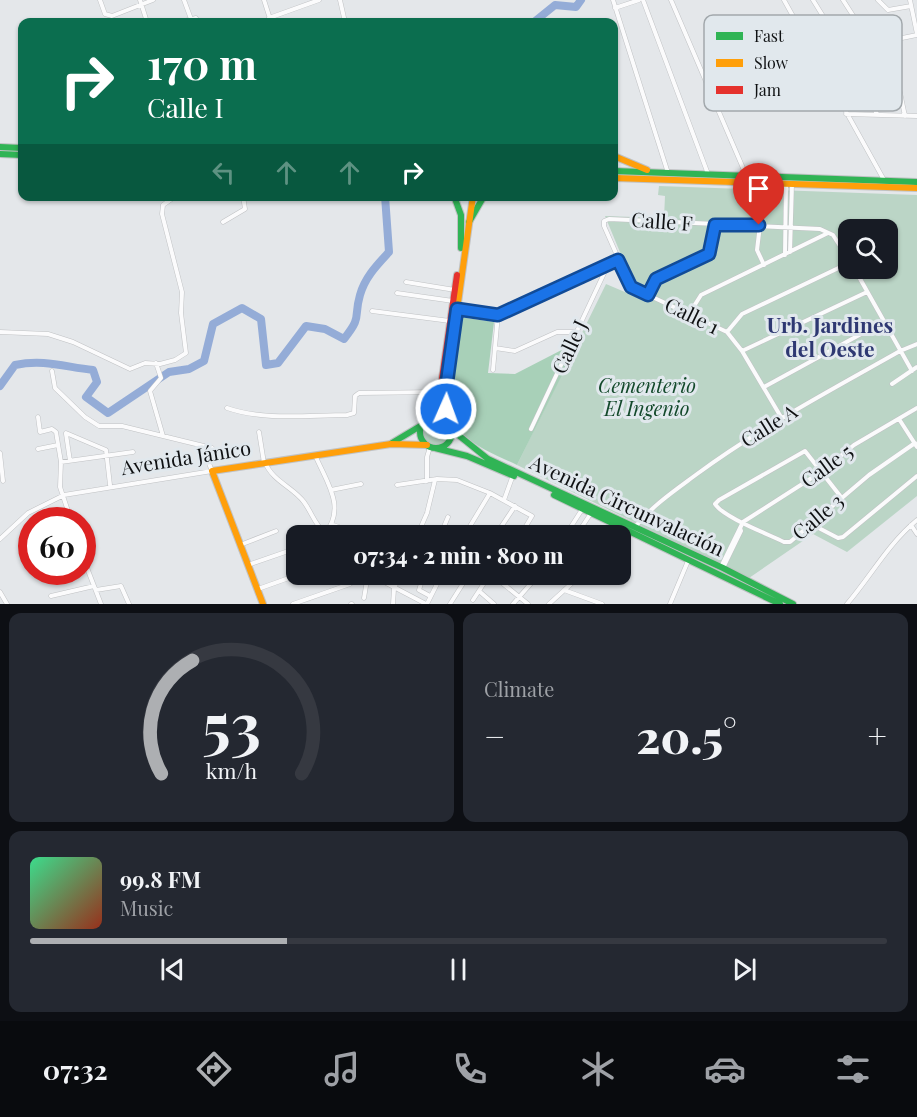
<!DOCTYPE html>
<html lang="en">
<head>
<meta charset="utf-8">
<style>
	body { margin:0; font-family:"Playfair Display",serif; background:#242831; color:#f1f3f6; height:100vh; display:flex; flex-direction:column; font-size:22px; white-space:nowrap }
	* { box-sizing:border-box; margin:0 }
	p { font-size:20px; color:#9ea1a6 }
	.icon { flex:none; width:33px; height:33px; fill:none; stroke:currentColor; stroke-width:2; stroke-linecap:round; stroke-linejoin:round }
	.map { position:relative; height:604px; overflow:hidden }
	.side { display:flex; flex-direction:column; gap:9px; padding:9px; background:#0d0f14; flex:1 }
	.side>* { flex:none }
	.top-card { position:absolute; left:18px; top:18px; width:600px; height:183px; border-radius:12px; box-shadow:0 2px 4px #0004; background:#0b6e4f; color:#fff; overflow:hidden }
	.controls { position:absolute; left:838px; top:219px; display:grid; gap:12px }
	.controls a { display:grid; place-items:center; width:60px; height:60px; border-radius:12px; background:#171b24; box-shadow:0 2px 4px #0004; font-size:30px }
	.speed { position:absolute; left:18px; top:507px; display:flex; gap:12px; font-size:30px; font-weight:700; text-align:center }
	.speed>* { display:grid; place-content:center; width:78px; height:78px; border-radius:50%; background:#171b24; box-shadow:0 2px 4px #0004; line-height:1 }
	.speed .limit { border:9px solid #d22; background:#fff; color:#111 }
	.pin { position:absolute; display:grid; place-items:center; width:51px; height:51px; color:#fff; margin:-62px -26px; border-radius:50% 50% 50% 0; rotate:-45deg; box-shadow:0 0 6px #0007 }
	.pin .icon { rotate:45deg }
	.me { position:absolute; width:66px; margin:-33px; rotate:2deg; stroke-linejoin:round; filter:drop-shadow(0 0 4px #0008) }
	.turn { display:flex; align-items:center; gap:21px; height:126px; padding:0 30px; font-size:27px }
	.turn .icon { width:78px; height:78px; stroke-width:2.5 }
	.turn b { display:block; font-size:42px; line-height:51px }
	.lanes { display:flex; align-items:center; height:57px; padding:0 30px; background:#0003; justify-content:center; gap:30px; direction:ltr }
	.lanes .off { opacity:.35 }
	.big { font-size:45px; font-weight:800; line-height:1.1 }
	.side .card { flex:1; display:flex; flex-direction:column; justify-content:center; gap:9px; min-width:0; padding:0 21px; border-radius:12px; background:#242831 }
	.side .dial { align-items:center; gap:0 }
	.dial svg { height:156px; overflow:visible; fill:none; stroke:#363941; stroke-width:7; stroke-linecap:round; text-anchor:middle }
	.dial text { fill:#f1f3f6; stroke:none }
	.song { display:flex; align-items:center; gap:18px }
	.cover { width:72px; height:72px; border-radius:9px; background:linear-gradient(135deg,hsl(150 70% 55%),hsl(10 70% 35%)) }
	.played { height:6px; border-radius:3px; background:linear-gradient(90deg,#adafb2 30%,#363941 30%) }
	.keys { display:flex; justify-content:space-around; direction:ltr }
	.heat { display:flex; justify-content:space-between; align-items:center; font-size:33px; direction:ltr }
	.side .tiles { flex:1; display:grid; gap:9px; grid-template-columns:1fr 1fr }
	.card:last-child { grid-column:span 2 }
	.trip { position:absolute; left:286px; top:525px; width:345px; height:60px; border-radius:12px; background:#171b24; box-shadow:0 2px 4px #0004; font-weight:800; line-height:60px; text-align:center }
	.tabs { display:flex; height:96px; justify-content:space-around; align-items:center; background:#090b0e; color:#9ea1a6 }
	.tabs .icon { width:42px; height:42px }
	.tabs .on { color:#adafb2 }
	.tabs b { font-size:27px; color:#f1f3f6 }
	.map>svg:first-child { display:block }
	.green { fill:#bbd5c6; fill-rule:evenodd }
	.forest { fill:#a8d0b8 }
	.lines { fill:none; stroke-linecap:round; stroke-linejoin:round }
	.river { stroke:#94acd7; stroke-width:8 }
	.street-casing { stroke:#c0c2c4; stroke-width:5 }
	.fast-casing { stroke:#c0c2c4; stroke-width:8 }
	.slow-casing { stroke:#c0c2c4; stroke-width:8 }
	.jam-casing { stroke:#c0c2c4; stroke-width:8 }
	.street { stroke:#fbfbfc; stroke-width:4 }
	.fast { stroke:#30b455; stroke-width:6 }
	.slow { stroke:#ff9f0a; stroke-width:6 }
	.jam { stroke:#e5322d; stroke-width:6 }
	.route-casing { stroke:#114b97; stroke-width:15 }
	.route { stroke:#1a73e8; stroke-width:10 }
	.labels { text-anchor:middle; stroke-width:6; stroke-linejoin:round; paint-order:stroke }
	.street-label { font-size:20px; fill:#0f1113; stroke:#e1e8ed }
	.park-label { font-size:20px; font-style:italic; fill:#13492b; stroke:#e1e8ed }
	.neighbourhood-label { font-size:21px; font-weight:bold; fill:#2e3872; stroke:#e1e8ed }
	.key { fill:#e1e8ed; stroke:#a2a8ac; stroke-width:1.5 }
	.key-label { font-size:16px; fill:#0f1113 }
</style>
</head>
<body>
<div class="map">
<svg width="917" height="604" viewBox="0 0 917 604">
	<rect width="100%" height="100%" fill="#e4e7ea"/>
	<!-- green -->
	<path class="green" d="M 659,186 L 917,195 L 917,496 L 847,552 L 813,534 L 749,578 L 517,465 L 606,284 L 639,298 L 605,216 L 664,218 L 665,196 L 658,195 ZM 849,230 L 888,230 L 888,268 L 849,268 Z
		M423 432a13 13 0 1 1 26 0a13 13 0 1 1-26 0Z"/>
	<!-- forest -->
	<path class="forest" d="M 460,317 L 494,322 L 488,373 L 515,374 L 579,341 L 517,465 C 498,456 476,448 461,432 C 440,409 456,346 460,317 Z"/>
	<g class="lines">
		<!-- river -->
		<path class="river" d="M 534,22 L 555,5 L 576,7 L 581,0
			M 0,386 L 15,365 C 44,359 65,367 93,370 L 97,382 L 86,397 L 108,413 L 169,372 L 189,369 L 204,361 L 213,324 L 242,308 L 261,319 L 266,365 L 278,363 L 306,326 L 325,329 L 344,339 C 363,315 353,319 360,295 C 365,277 377,265 389,252 L 385,196"/>
		<!-- street casing -->
		<g class="street-casing">
			<path id="street" d="M 100,0 L 105,14 L 112,16 L 153,0
				M 140,0 L 147,22
				M 184,0 L 191,19
				M 264,0 L 271,22
				M 340,0 L 345,22
				M 613,0 L 668,173
				M 643,0 L 708,174
				M 671,0 L 746,175
				M 784,0 L 884,180
				M 813,0 L 844,50 L 877,114
				M 843,0 L 897,84
				M 878,0 L 888,10 L 911,6
				M 910,0 L 917,34
				M 615,8 L 639,0
				M 269,18 L 319,0
				M 181,22 L 196,18
				M 889,41 L 905,116
				M 814,56 L 917,35
				M 846,114 L 917,116
				M 223,222 L 245,209 L 243,196
				M 760,225 L 757,250 L 764,265
				M 790,252 L 792,184
				M 785,255 L 786,184
				M 854,268 L 912,371
				M 406,282 L 455,290
				M 397,293 L 453,301
				M 648,295 L 656,279 L 709,254 L 715,225
				M 457,309 L 498,314 L 618,260
				M 372,311 L 450,321
				M 689,314 L 701,295 L 828,233
				M 0,332 L 48,334 L 73,342 L 130,369 L 145,363 L 160,364 L 175,360 L 186,353 L 181,313 L 182,292 L 162,214 L 163,205 L 176,196
				M 727,332 L 742,314 L 849,263
				M 495,348 L 515,351 L 557,332 L 578,332
				M 742,351 L 867,292
				M 156,363 L 161,378 L 150,391 L 163,436
				M 493,370 L 498,314
				M 52,371 L 55,388 L 85,417 L 99,426 L 122,426 L 212,448
				M 892,384 L 917,367
				M 764,387 L 883,322
				M 227,408 C 265,421 308,415 347,415 L 354,413 L 355,396 L 359,393 L 439,392
				M 38,417 L 40,432 L 52,429 L 56,432 L 61,462 L 60,487 L 71,520
				M 781,417 L 742,351 L 727,332 L 631,287 L 604,226 L 604,221 L 609,219 L 820,229 L 833,235 L 849,260
				M 899,419 L 917,447
				M 531,429 L 608,265
				M 259,432 L 264,463
				M 66,433 L 106,450 L 110,485
				M 66,434 L 70,461
				M 38,449 L 58,445
				M 0,453 L 3,481
				M 315,455 C 327,483 347,508 324,535
				M 61,462 L 133,452
				M 265,462 C 272,481 293,487 304,502 C 312,513 315,525 325,533
				M 427,481 L 427,457 L 430,447
				M 397,485 L 437,479 L 457,480 L 490,493 L 532,516 L 520,536
				M 331,490 L 361,484
				M 841,497 L 805,451 L 719,500 L 715,504 C 723,517 768,534 784,542 L 790,542 L 869,475 L 915,443
				M 504,500 L 513,475
				M 811,524 L 838,538 L 843,537 L 917,476
				M 333,525 L 365,536
				M 911,525 L 917,534
				M 635,527 C 653,505 674,491 697,474 C 761,427 831,390 900,351 L 917,344
				M 417,536 L 427,513 L 435,480
				M 440,536 L 448,517
				M 464,536 L 490,493
				M 495,536 L 515,506
				M 565,536 L 583,508
				M 576,536 L 591,513
				M 0,539 L 28,513 L 64,495 L 212,471 L 202,446
				M 621,541 L 630,533
				M 240,545 L 276,531
				M 82,555 L 101,604
				M 248,565 L 297,548
				M 721,567 L 743,522 L 821,472 L 854,445 L 917,408
				M 723,568 L 741,531 L 740,528
				M 369,574 L 426,604
				M 424,574 L 419,590 L 430,596
				M 491,574 L 528,604
				M 42,576 L 62,572
				M 258,589 L 300,574
				M 96,590 L 121,586 L 129,604
				M 564,590 L 602,604
				M 479,591 L 494,604
				M 0,592 L 7,604
				M 51,596 L 94,586
				M 364,598 L 368,574
				M 473,600 L 490,574
				M 293,604 L 350,584
				M 351,604 L 352,604
				M 393,604 L 394,589 L 400,574
				M 427,604 L 442,574
				M 450,604 L 469,574
				M 513,604 L 534,580
				M 549,604 L 582,574
				M 670,604 L 688,561
				M 847,604 C 871,576 888,544 917,520"/>
		</g>
		<!-- fast casing -->
		<g class="fast-casing">
			<path id="fast" d="M 0,147 L 22,148
				M 0,154 L 22,155
				M 614,171 L 917,182
				M 454,196 L 461,215 L 461,248
				M 469,222 L 484,196
				M420 432a16 16 0 1 1 32 0a16 16 0 1 1-32 0Z
				M 452,430 L 488,459 L 723,568 L 793,604
				M 392,443 L 422,425
				M 435,448 L 467,456 L 514,476
				M 554,495 L 780,604"/>
		</g>
		<!-- slow casing -->
		<g class="slow-casing">
			<path id="slow" d="M 614,156 L 647,170
				M 614,178 L 917,188
				M 449,423 L 446,405 L 447,381 L 473,196
				M 263,604 L 212,471 L 391,444 L 427,445"/>
		</g>
		<!-- jam casing -->
		<g class="jam-casing">
			<path id="jam" d="M 429,419 L 439,399 L 457,275"/>
		</g>
		<!-- street -->
		<use href="#street" class="street"/>
		<!-- fast -->
		<use href="#fast" class="fast"/>
		<!-- slow -->
		<use href="#slow" class="slow"/>
		<!-- jam -->
		<use href="#jam" class="jam"/>
	</g>
	<g class="lines">
		<!-- route casing -->
		<g class="route-casing">
			<path id="route" d="M 446,409 L 447,381 L 457,309 L 498,315 L 618,260 L 631,287 L 648,295 L 656,279 L 709,254 L 715,225 L 759,225"/>
		</g>
		<!-- route -->
		<use href="#route" class="route"/>
	</g>
	<g class="labels">
		<!-- street labels -->
		<g class="street-label">
			<text transform="translate(662 222) rotate(4)" y="7">Calle F</text>
			<text transform="translate(692 316) rotate(26)" y="7">Calle 1</text>
			<text transform="translate(570 347) rotate(-65)" y="7">Calle J</text>
			<text transform="translate(769 426) rotate(-32)" y="7">Calle A</text>
			<text transform="translate(186 458) rotate(-9)" y="7">Avenida Jánico</text>
			<text transform="translate(827 466) rotate(-36)" y="7">Calle 5</text>
			<text transform="translate(627 506) rotate(25)" y="7">Avenida Circunvalación</text>
			<text transform="translate(818 517) rotate(-40)" y="7">Calle 3</text>
		</g>
		<!-- park labels -->
		<g class="park-label">
			<text x="647" y="393">Cementerio<tspan x="647" dy="23">El Ingenio</tspan></text>
		</g>
		<!-- neighbourhood labels -->
		<g class="neighbourhood-label">
			<text x="830" y="333">Urb. Jardines<tspan x="830" dy="24">del Oeste</tspan></text>
		</g>
	</g>
	<!-- legend -->
	<rect x="704" y="15" width="198" height="96" rx="9" class="key"/>
	<rect x="716" y="32" width="27" height="8" fill="#30b455"/>
	<rect x="716" y="59" width="27" height="8" fill="#ff9f0a"/>
	<rect x="716" y="86" width="27" height="8" fill="#e5322d"/>
	<g class="key-label">
		<text x="754" y="42">Fast</text>
		<text x="754" y="69">Slow</text>
		<text x="754" y="96">Jam</text>
	</g>
</svg>
<div class="controls">
<a><svg class="icon" aria-label="search" viewBox="0 0 24 24"><circle cx="10" cy="10" r="6"/><path d="M15 15l6 6"/></svg></a>
</div>
<div class="speed"><div class="limit">60</div></div>
<div class="pin" style="left:759px;top:225px;background:#d93025"><svg class="icon" aria-label="arrive" viewBox="0 0 24 24"><path d="M6 21V4h12l-3 4 3 4H6"/></svg></div>
<svg class="me" style="left:446px;top:409px" viewBox="-20 -20 40 40"><circle r="17" fill="#1a73e8" stroke="#fff" stroke-width="3"/><path d="M0-11L8 9 0 5-8 9z" fill="#fff"/></svg>
<div class="trip">07:34 · 2 min · 800 m</div>
<div class="top-card">
<div class="turn"><svg class="icon" aria-label="right" viewBox="0 0 24 24"><path d="M7 20v-9h11M14 6l5 5-5 5"/></svg><div><b>170 m</b>Calle I</div></div>
<div class="lanes"><svg class="icon off" aria-label="left" viewBox="0 0 24 24"><path d="M17 20v-9H6M10 6l-5 5 5 5"/></svg><svg class="icon off" aria-label="ahead" viewBox="0 0 24 24"><path d="M12 20V5M6 11l6-6 6 6"/></svg><svg class="icon off" aria-label="ahead" viewBox="0 0 24 24"><path d="M12 20V5M6 11l6-6 6 6"/></svg><svg class="icon" aria-label="right" viewBox="0 0 24 24"><path d="M7 20v-9h11M14 6l5 5-5 5"/></svg></div>
</div>
</div>
<section class="side">
<div class="tiles">
<div class="card dial"><svg viewBox="0 0 100 80">
<path d="M14 69A42 42 0 1 1 86 69"/>
<path d="M14 69A42 42 0 0 1 30 11" stroke="#adafb2"/>
<text x="50" y="56" font-size="32" font-weight="700">53</text>
<text x="50" y="72" font-size="11">km/h</text>
</svg></div>
<div class="card"><p>Climate</p>
<div class="heat"><a>−</a><b class="big">20.5°</b><a>+</a></div>
</div>
<div class="card">
<div class="song"><i class="cover"></i><div><b>99.8 FM</b><p>Music</p></div></div>
<div class="played"></div>
<div class="keys"><svg class="icon" aria-label="previous" viewBox="0 0 24 24"><path d="M18 5L8 12l10 7zM5 5v14"/></svg><svg class="icon" aria-label="pause" viewBox="0 0 24 24"><path d="M8 5v14M16 5v14"/></svg><svg class="icon" aria-label="next" viewBox="0 0 24 24"><path d="M6 5l10 7-10 7zM19 5v14"/></svg></div>
</div>
</div>
</section>
<nav class="tabs">
<b>07:32</b>
<svg class="icon on" aria-label="directions" viewBox="0 0 24 24"><path d="M12 3l9 9-9 9-9-9zM9 14v-3h6M13 9l2 2-2 2"/></svg>
<svg class="icon" aria-label="music" viewBox="0 0 24 24"><path d="M9 18V5l10-2v13"/><circle cx="6" cy="18" r="3"/><circle cx="16" cy="16" r="3"/></svg>
<svg class="icon" aria-label="phone" viewBox="0 0 24 24"><path d="M5 4h4l2 5-3 2q2 4 5 5l2-3 5 2v4C11 20 4 13 5 4z"/></svg>
<svg class="icon" aria-label="climate" viewBox="0 0 24 24"><path d="M12 3v18M4 7l16 10M4 17L20 7"/></svg>
<svg class="icon" aria-label="car" viewBox="0 0 24 24"><path d="M5 17H2v-5l4-1 3-4h7l3 4 3 1v5h-3M9 17h6M6 11h13"/><circle cx="7" cy="17" r="2"/><circle cx="17" cy="17" r="2"/></svg>
<svg class="icon" aria-label="filters" viewBox="0 0 24 24"><path d="M4 7h16M4 17h16"/><circle cx="9" cy="7" r="2"/><circle cx="15" cy="17" r="2"/></svg>
</nav>
</body>
</html>
